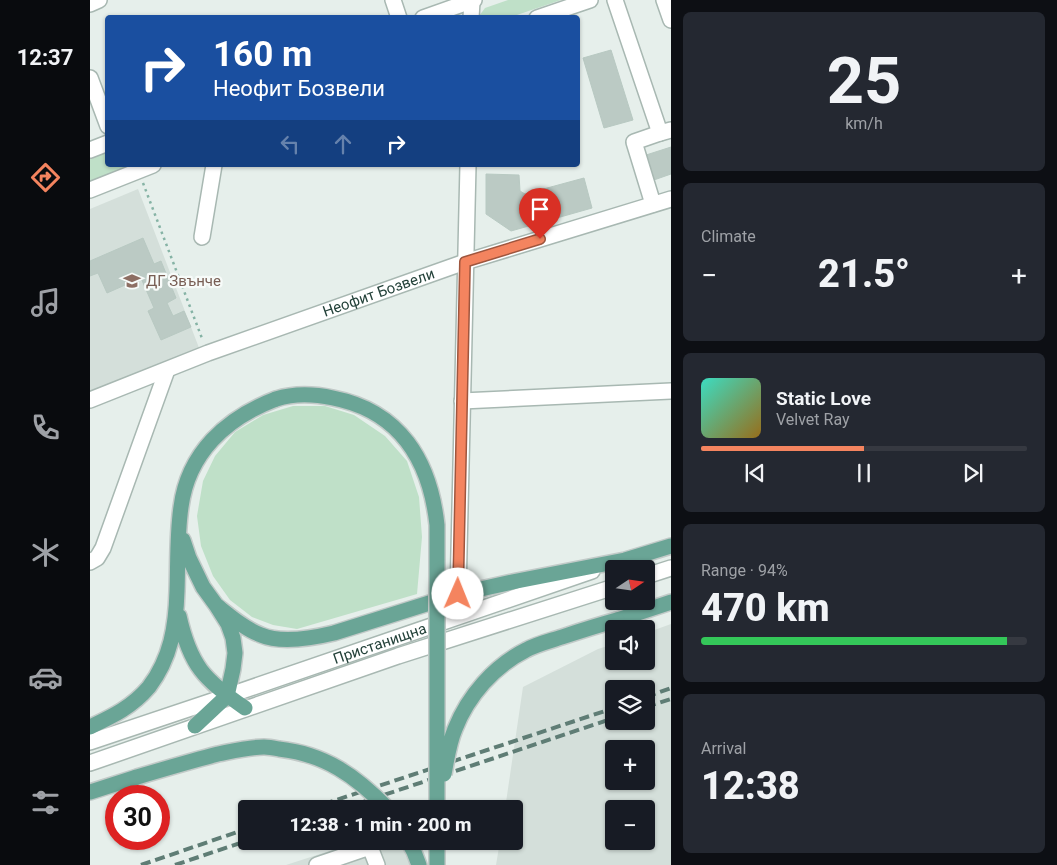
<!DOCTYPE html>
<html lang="en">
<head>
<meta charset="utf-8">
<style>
	body { margin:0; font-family:Roboto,sans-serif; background:#242831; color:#f1f3f6; height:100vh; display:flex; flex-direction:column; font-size:19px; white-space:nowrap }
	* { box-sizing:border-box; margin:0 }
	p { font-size:16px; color:#9ea1a6 }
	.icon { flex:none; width:28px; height:28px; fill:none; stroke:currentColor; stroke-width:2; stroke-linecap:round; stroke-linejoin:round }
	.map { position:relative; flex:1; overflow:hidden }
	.details { display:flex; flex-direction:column; gap:12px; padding:12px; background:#0d0f14; width:386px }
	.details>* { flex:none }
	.hud { position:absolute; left:15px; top:15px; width:475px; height:152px; border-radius:5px; box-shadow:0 1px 4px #0004; background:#1a4fa0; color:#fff; overflow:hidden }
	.needle { width:32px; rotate:77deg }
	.controls { position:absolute; left:515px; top:560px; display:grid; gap:10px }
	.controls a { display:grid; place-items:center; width:50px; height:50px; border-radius:5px; background:#171b24; box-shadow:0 1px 4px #0004; font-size:25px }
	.speed { position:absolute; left:15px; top:785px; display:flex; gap:10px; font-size:25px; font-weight:700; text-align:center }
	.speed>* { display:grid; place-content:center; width:65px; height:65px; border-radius:50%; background:#171b24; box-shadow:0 1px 4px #0004; line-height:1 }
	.speed .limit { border:8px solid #d22; background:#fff; color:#111 }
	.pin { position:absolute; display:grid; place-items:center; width:42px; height:42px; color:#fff; margin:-51px -21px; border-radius:50% 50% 50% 0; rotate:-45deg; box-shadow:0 0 5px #0007 }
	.pin .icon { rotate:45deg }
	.me { position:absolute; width:55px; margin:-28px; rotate:1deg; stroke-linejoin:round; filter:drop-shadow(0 0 4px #0008) }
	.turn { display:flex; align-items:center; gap:18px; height:105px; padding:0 25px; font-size:22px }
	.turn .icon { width:65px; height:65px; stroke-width:2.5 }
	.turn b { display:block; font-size:35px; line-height:42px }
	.lanes { display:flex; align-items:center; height:48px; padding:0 25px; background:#0003; justify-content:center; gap:25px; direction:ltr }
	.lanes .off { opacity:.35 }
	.big { font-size:38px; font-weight:800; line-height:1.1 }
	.details .widget { flex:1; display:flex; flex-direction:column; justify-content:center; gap:8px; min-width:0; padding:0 18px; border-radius:8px; background:#242831 }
	.details .dial { align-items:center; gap:0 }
	.dial b { font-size:65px; line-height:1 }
	.song { display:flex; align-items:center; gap:15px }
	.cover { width:60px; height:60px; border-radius:8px; background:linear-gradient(135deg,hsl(170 70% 55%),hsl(40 70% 35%)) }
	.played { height:5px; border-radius:2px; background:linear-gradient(90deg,#f4845f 50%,#363941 50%) }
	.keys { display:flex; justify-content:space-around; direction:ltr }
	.heat { display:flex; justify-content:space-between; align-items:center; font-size:28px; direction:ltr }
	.charge { height:8px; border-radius:4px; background:linear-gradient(90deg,#34c759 94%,#363941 0) }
	.trip { position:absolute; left:148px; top:800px; width:285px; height:50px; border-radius:5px; background:#171b24; box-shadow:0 1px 4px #0004; font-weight:800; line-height:50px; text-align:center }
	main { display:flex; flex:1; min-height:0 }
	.dock { display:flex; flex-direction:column; width:90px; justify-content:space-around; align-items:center; background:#090b0e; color:#9ea1a6 }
	.dock .icon { width:35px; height:35px }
	.dock .selected { color:#f4845f }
	.dock b { font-size:22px; color:#f1f3f6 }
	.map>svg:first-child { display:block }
	.built { fill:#d4dfda; fill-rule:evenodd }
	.green { fill:#bfe0c8 }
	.building { fill:#bbcac4; stroke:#b8c9c2 }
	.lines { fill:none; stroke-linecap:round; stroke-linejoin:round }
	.minor-casing { stroke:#a8b8b2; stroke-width:18 }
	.major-casing { stroke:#c2cac8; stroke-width:18 }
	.path { stroke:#86b3a5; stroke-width:2.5; stroke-dasharray:2.5 4; stroke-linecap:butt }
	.minor { stroke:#fff; stroke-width:15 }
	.major { stroke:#6aa596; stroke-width:15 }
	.rail { stroke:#5f7d75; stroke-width:4; stroke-dasharray:10 5; stroke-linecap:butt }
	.major-bridge-casing { stroke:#c2cac8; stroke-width:18; stroke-linecap:butt }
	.major-bridge { stroke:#6aa596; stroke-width:15 }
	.route-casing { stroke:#9f563e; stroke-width:12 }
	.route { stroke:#f4845f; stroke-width:9 }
	.labels { text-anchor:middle; stroke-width:4.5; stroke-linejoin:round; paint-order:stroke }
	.education-label { font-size:15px; fill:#785e54; stroke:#f7fbf9; text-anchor:start }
	.street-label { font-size:15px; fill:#24423a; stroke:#f7fbf9 }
</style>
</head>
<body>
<main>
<nav class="dock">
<b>12:37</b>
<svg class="icon selected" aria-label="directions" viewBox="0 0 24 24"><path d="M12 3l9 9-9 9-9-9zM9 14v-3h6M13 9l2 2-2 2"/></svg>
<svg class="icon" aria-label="music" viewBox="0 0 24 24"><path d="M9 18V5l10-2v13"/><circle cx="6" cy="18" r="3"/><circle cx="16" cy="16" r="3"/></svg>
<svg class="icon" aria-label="phone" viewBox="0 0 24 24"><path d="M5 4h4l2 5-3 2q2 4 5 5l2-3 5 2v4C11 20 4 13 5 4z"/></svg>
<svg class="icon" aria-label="climate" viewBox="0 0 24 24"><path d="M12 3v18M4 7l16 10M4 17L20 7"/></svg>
<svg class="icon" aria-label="car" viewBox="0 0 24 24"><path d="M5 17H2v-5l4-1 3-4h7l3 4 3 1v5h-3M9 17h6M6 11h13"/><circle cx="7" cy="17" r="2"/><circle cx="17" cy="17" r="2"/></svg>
<svg class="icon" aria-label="filters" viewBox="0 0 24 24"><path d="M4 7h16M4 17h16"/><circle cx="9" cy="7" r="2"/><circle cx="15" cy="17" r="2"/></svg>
</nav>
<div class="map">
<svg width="581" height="865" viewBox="0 0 581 865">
	<rect width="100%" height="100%" fill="#e6efeb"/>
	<!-- built -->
	<path class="built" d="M 48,189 L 111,353 L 0,396 L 0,209 Z
		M 581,624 L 581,865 L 406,865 L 410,841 L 424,841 L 424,809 L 415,809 L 433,687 L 508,649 L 524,644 L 524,661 L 556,661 L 556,633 ZM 524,689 L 556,689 L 556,721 L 524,721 ZM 524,749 L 556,749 L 556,781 L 524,781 ZM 524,809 L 556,809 L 556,841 L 524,841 Z
		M 270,841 L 309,841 L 320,865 L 196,865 Z"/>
	<!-- green -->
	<path class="green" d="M 418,0 L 471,0 L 421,17 L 389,17 L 389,16 L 395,8 Z
		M 17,148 L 18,165 L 47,165 L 0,184 L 0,155 Z
		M 203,406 L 235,406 L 264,415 L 295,436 L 317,461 L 329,497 L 332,537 L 327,594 L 207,629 L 183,625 L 162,617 L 140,600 L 123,576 L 111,546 L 107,516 L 113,481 L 125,456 L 145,432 L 173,415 Z"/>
	<!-- building -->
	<path class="building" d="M 521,50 L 543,120 L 514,128 L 493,58 Z
		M 581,147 L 581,174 L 561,181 L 553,156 Z
		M 396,174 L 429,175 L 430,191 L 435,194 L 494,178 L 502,208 L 421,231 L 396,214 Z
		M 53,238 L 64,264 L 71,261 L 86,298 L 77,303 L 83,316 L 94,311 L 101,327 L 71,340 L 58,311 L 64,308 L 51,278 L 17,293 L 8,273 L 0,276 L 0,261 Z"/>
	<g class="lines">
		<!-- minor casing -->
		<g class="minor-casing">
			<g id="minor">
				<path d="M 303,0 L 309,18"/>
				<path d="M 525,0 L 570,133 L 581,130"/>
				<path d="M 574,0 L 581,20"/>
				<path d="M 0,4 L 9,0"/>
				<path d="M 333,18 L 384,0"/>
				<path d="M 381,18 L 382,1"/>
				<path d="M 447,18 L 500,0"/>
				<path d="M 0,78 L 18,126"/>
				<path d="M 0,150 L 18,143"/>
				<path d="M 0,190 L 63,165"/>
				<path d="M 563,204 L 544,142 L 570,133"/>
				<path d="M 112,237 L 124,165"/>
				<path id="s1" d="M 0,400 L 118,353 L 375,262 L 581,199"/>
				<path d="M 372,401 L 581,391"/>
				<path d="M 0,562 L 7,558 L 13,548 L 77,370"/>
				<path d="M 556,576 L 581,568"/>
				<path d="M 368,594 L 378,165"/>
				<path id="s2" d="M 0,742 L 137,696 L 502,571"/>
				<path d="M 0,763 L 308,656 L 524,587"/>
				<path d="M 227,865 L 280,847 L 287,865"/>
			</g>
		</g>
		<!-- major casing -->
		<g class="major-casing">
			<path id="major" d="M 93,540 L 99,558 L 113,587 L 126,605 L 138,624 L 143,638 L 145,653 L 143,669 L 137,696 L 105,726
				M 126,605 C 140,616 155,629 171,635 C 192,644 223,638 244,633 L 368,594 L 427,581 L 535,560 L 581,546
				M 89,616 C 100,665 114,680 155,708
				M 527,620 L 581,602
				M 0,727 C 23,716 42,707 59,687 C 81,658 86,626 87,591 C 88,563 87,534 91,507 C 98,453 136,418 186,399
				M 0,792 L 47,777
				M 318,841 L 324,852 L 329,865
				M 347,865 L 347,841"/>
		</g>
		<!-- path -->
		<path class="path" d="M 53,183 L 113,341"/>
		<!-- minor -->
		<use href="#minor" class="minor"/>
		<!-- major -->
		<use href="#major" class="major"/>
		<!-- rail -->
		<path class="rail" d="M 556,697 L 581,688
			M 556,707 L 581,699
			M 219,809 L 524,708
			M 252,809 L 524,718
			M 51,865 L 156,829
			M 85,865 L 156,841"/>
		<!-- major-bridge casing -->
		<g class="major-bridge-casing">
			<path id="major-bridge" d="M 186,399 C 205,393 224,394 243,398 C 310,411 340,461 347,525 L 347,809
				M 354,774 C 357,759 359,743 365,729 C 378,696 404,666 436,650 C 447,644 460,641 472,637 C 490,631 509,625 527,620
				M 47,777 C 74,769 101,761 128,754 C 143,751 159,747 174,747 C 179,747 184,748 189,749 C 235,754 266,776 298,809"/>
		</g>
		<!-- major-bridge -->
		<use href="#major-bridge" class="major-bridge"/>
	</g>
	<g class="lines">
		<!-- route casing -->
		<g class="route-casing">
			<path id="route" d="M 368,594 L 375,262 L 450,239"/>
		</g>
		<!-- route -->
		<use href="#route" class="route"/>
	</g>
	<!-- icons -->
	<defs>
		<g id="school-bare" transform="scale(1.35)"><path d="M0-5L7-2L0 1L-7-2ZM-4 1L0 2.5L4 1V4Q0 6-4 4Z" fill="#8d6e63" stroke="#f7fbf9" stroke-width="2.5" paint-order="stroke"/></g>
	</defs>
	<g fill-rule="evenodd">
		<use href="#school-bare" x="42" y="281"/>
	</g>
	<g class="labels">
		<!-- education labels -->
		<g class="education-label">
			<text x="56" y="286">ДГ Звънче</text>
		</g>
		<!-- street labels -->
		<g class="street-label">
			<text dy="5" stroke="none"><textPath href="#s1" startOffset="308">Неофит Бозвели</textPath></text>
			<text dy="5" stroke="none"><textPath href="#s2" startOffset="306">Пристанищна</textPath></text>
		</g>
	</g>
</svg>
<div class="controls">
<a><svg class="needle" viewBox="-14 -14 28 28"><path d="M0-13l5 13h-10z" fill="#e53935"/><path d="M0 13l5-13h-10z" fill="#9ea1a6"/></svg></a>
<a><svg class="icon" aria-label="sound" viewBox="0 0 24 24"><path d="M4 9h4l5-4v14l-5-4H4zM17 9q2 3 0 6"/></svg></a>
<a><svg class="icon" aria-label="layers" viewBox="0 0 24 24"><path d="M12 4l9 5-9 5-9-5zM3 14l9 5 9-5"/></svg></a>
<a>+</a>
<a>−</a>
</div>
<div class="speed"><div class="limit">30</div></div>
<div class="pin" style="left:450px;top:239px;background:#d93025"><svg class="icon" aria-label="arrive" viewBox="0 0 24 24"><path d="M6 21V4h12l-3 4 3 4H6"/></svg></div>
<svg class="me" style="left:368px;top:594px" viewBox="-20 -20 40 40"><circle r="19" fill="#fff"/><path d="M0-13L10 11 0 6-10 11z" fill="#f4845f"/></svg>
<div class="trip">12:38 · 1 min · 200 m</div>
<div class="hud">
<div class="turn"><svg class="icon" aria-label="right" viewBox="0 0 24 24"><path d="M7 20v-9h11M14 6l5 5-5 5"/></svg><div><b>160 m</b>Неофит Бозвели</div></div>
<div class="lanes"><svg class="icon off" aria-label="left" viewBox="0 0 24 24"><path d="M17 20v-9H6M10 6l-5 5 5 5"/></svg><svg class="icon off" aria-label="ahead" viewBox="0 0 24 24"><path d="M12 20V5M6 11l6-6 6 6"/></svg><svg class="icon" aria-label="right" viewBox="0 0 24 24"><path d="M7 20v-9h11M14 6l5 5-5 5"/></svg></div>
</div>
</div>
<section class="details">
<div class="widget dial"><b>25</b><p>km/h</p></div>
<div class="widget"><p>Climate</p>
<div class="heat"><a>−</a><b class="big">21.5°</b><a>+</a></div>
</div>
<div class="widget">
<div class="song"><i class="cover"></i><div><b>Static Love</b><p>Velvet Ray</p></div></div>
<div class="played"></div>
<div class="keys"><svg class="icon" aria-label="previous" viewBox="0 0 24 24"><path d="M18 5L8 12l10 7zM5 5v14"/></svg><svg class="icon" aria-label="pause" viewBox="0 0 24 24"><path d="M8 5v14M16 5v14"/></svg><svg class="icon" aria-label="next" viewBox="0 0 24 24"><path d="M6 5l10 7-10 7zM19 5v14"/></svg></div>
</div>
<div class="widget"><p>Range · 94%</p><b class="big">470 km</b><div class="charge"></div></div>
<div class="widget"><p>Arrival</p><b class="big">12:38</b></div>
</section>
</main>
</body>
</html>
